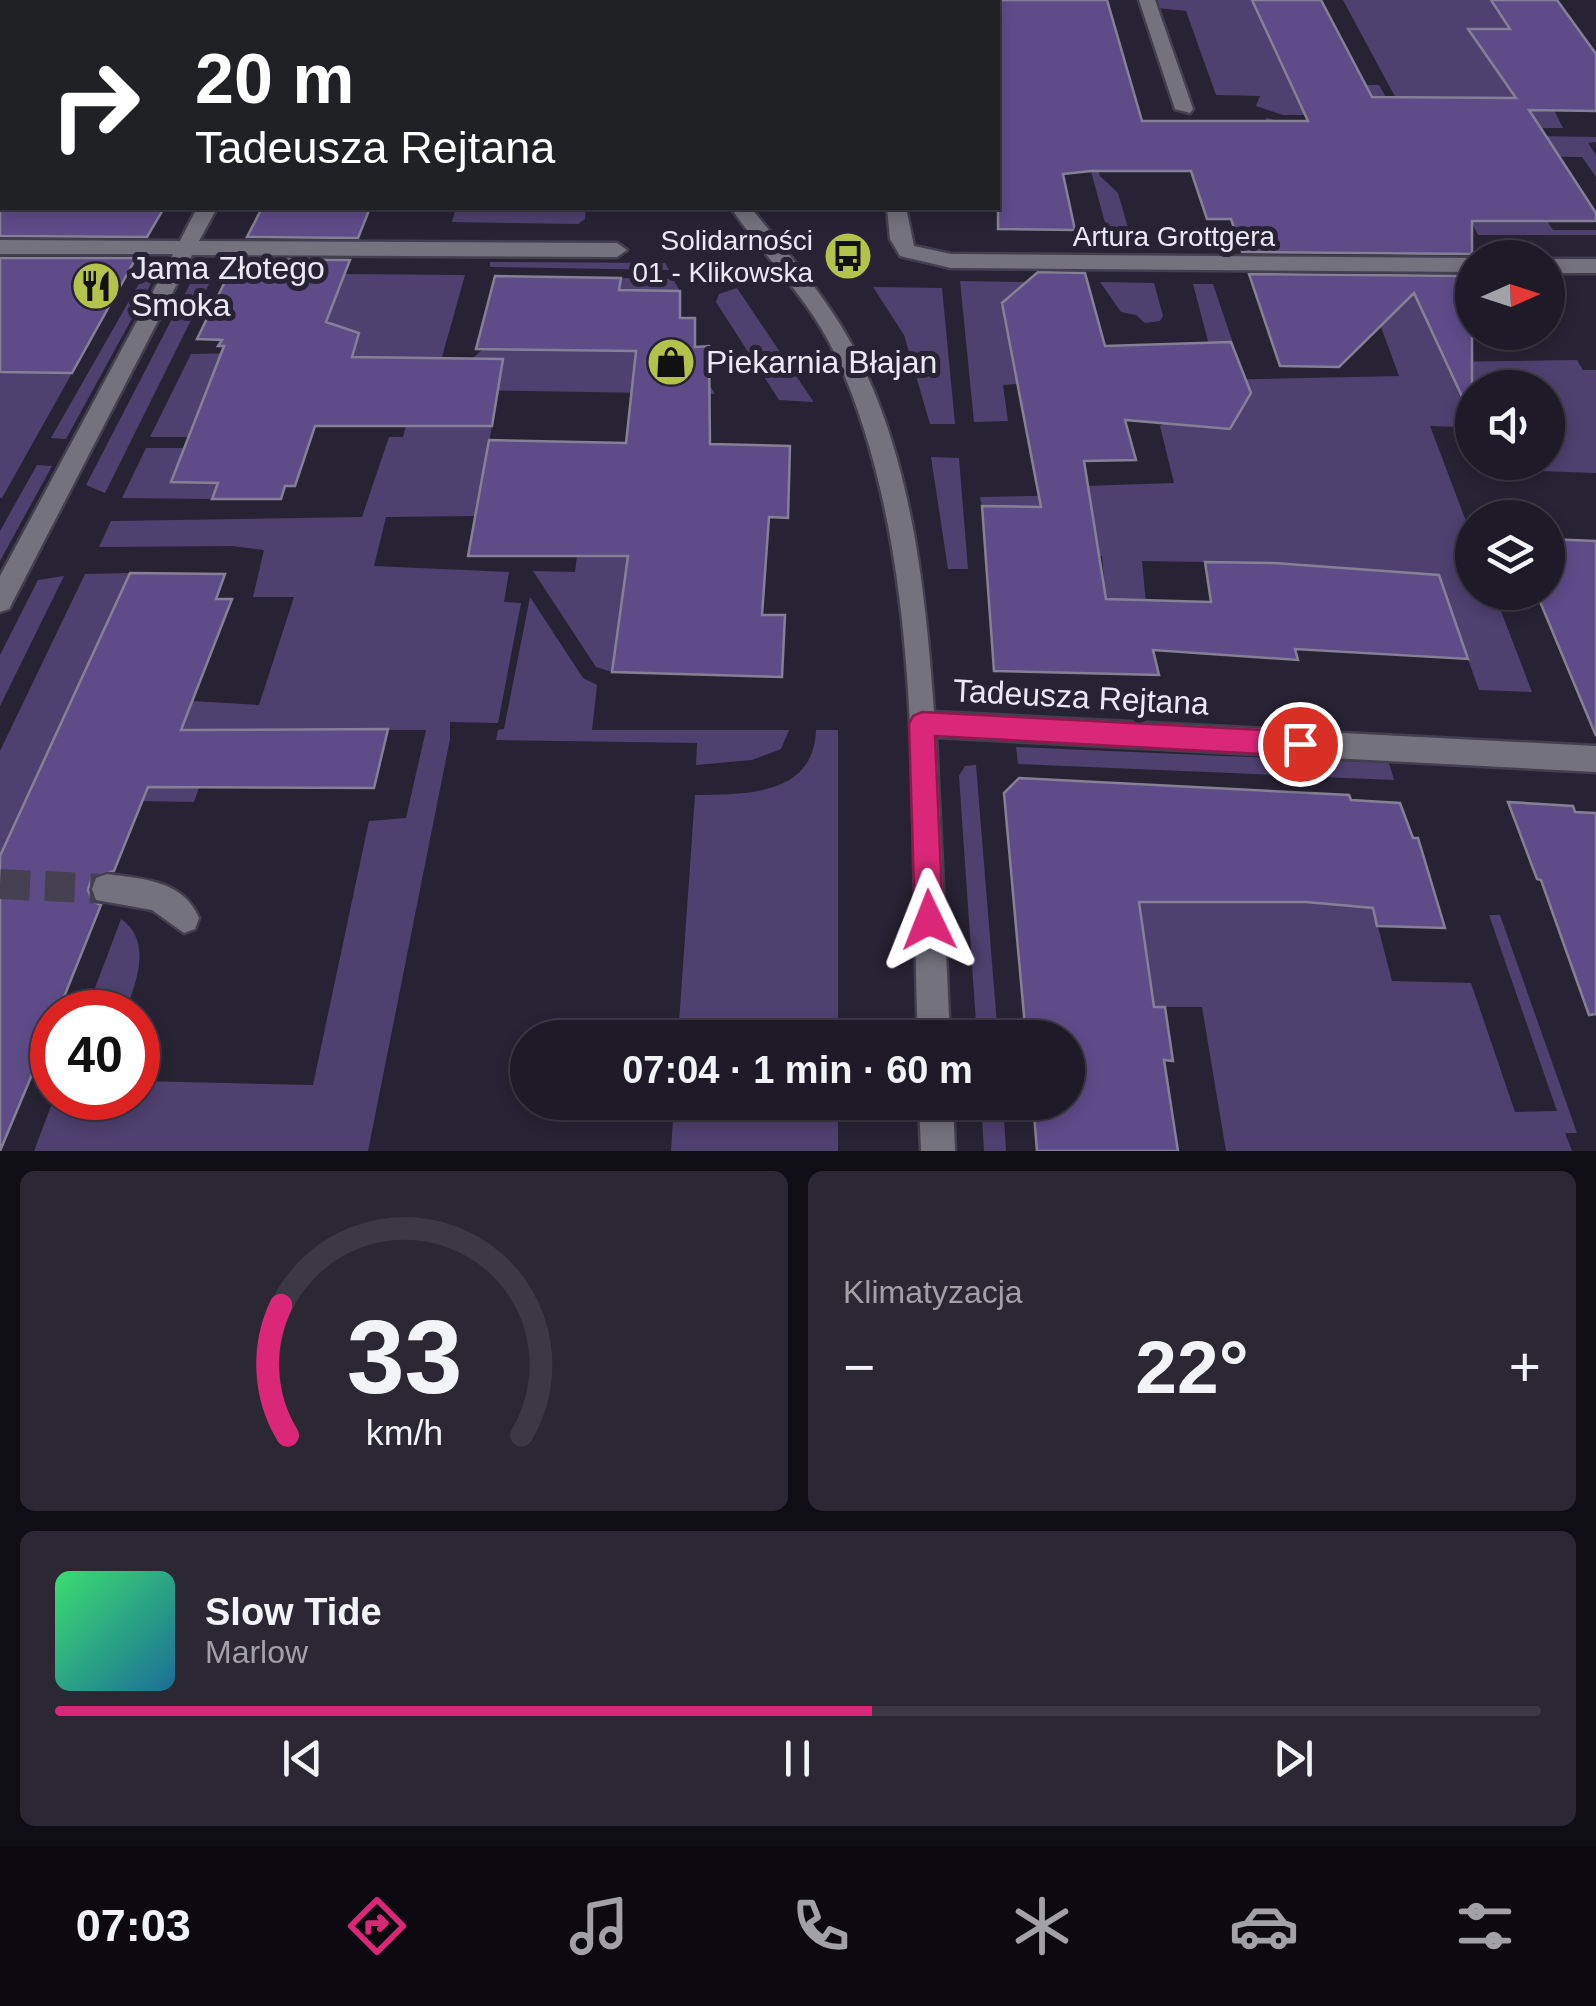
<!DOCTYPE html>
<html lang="pl">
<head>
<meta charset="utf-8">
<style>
	body { margin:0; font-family:Helvetica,sans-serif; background:#2b2733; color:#f1f3f6; height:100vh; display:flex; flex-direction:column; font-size:38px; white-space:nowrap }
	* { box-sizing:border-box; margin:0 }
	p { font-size:32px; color:#a1a1a7 }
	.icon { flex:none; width:55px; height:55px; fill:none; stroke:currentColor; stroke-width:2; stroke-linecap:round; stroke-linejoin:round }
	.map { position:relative; height:1151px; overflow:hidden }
	.side { display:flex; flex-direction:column; gap:20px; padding:20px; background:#100e15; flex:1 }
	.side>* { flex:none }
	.banner { position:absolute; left:0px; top:0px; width:1000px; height:210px; box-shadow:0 5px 15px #0003,0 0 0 2px #3c3844; background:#202124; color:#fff; overflow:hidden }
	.needle { width:65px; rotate:87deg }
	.tools { position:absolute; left:1455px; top:240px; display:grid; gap:20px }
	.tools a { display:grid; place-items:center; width:110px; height:110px; border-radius:50%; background:#1e1a27; box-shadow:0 5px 15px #0003,0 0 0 2px #3c3844; font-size:50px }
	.speed { position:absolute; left:30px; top:990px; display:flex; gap:20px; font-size:50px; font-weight:700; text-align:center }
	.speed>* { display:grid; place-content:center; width:130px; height:130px; border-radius:50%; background:#1e1a27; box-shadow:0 5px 15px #0003,0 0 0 2px #3c3844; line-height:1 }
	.speed .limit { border:15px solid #d22; background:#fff; color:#111 }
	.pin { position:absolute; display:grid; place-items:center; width:85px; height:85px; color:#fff; margin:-42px; border:5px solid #fff; border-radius:50%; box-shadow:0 2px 10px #0007 }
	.me { position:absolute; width:110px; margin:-55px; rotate:358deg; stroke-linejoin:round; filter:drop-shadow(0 0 8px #0008) }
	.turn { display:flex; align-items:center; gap:35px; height:210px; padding:0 30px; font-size:45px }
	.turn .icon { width:130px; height:130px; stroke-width:2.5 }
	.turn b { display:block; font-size:70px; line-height:85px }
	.big { font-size:75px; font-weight:700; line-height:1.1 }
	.side .widget { flex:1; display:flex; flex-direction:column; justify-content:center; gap:15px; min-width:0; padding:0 35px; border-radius:15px; background:#2b2733 }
	.side .dial { align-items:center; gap:0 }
	.dial svg { height:260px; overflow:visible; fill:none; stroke:#3c3844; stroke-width:7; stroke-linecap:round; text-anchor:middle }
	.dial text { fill:#f1f3f6; stroke:none }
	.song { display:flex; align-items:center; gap:30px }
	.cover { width:120px; height:120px; border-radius:15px; background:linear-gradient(135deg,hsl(140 70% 55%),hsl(200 70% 35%)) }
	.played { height:10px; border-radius:5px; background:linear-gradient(90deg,#db2777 55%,#3c3844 55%) }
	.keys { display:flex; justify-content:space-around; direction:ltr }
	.heat { display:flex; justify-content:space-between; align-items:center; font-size:55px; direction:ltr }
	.side .tiles { flex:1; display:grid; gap:20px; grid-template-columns:1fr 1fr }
	.widget:last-child { grid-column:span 2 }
	.trip { position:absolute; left:510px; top:1020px; width:575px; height:100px; border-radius:50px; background:#1e1a27; box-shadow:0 5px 15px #0003,0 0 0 2px #3c3844; font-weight:700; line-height:100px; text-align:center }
	.tabs { display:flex; height:160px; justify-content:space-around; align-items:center; background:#0c0a10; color:#a1a1a7 }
	.tabs .icon { width:70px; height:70px }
	.tabs .on { color:#db2777 }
	.tabs b { font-size:45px; color:#f1f3f6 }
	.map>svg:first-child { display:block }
	.green { fill:#4e416f }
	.building { fill:#5e4c89; stroke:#858095; stroke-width:2.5 }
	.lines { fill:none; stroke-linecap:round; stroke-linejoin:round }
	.minor-tunnel { stroke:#454151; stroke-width:30; stroke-dasharray:30 15; stroke-linecap:butt }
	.minor-casing { stroke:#433f4f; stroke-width:5 }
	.minor { fill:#74727c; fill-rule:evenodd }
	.route { fill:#db2777; stroke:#8e194d; stroke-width:2.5 }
	.labels { text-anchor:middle; stroke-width:10; stroke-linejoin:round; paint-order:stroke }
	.far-street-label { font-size:28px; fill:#eae8f4; stroke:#282334 }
	.far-poi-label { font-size:28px; fill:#eae8f4; stroke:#282334; text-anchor:end }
	.poi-label { font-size:32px; fill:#eae8f4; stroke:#282334; text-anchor:start }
	.street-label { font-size:32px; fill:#eae8f4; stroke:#282334 }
</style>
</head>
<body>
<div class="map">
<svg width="1596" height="1151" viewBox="0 0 1596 1151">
	<rect width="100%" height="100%" fill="#282334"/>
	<!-- green -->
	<path class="green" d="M 1156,0 L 1252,0 L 1377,107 L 1366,85 L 1379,85 L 1394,111 L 1386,115 L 1283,115 L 1256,106 L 1260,96 L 1216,95 L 1186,11 L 1158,8 Z
		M 1343,0 L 1491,0 L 1510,29 L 1469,29 L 1554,110 L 1563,128 L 1531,128 L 1537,136 L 1596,137 L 1596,142 L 1588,143 L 1596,155 L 1596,177 L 1582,157 L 1508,156 L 1287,172 L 1264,121 L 1267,118 L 1278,121 L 1407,119 Z
		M 998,146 L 1093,147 L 1100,176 L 1118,193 L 1129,231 L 1107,230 L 1086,153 L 1038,171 L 998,171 Z
		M 456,208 L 586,208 L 585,219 L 578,224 L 452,222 Z
		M 1471,221 L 1547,221 L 1553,230 L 1596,230 L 1596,235 L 1478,235 Z
		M 490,262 L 665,263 L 669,270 L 490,267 Z
		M 344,274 L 465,275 L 433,389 L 342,389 L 320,338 Z
		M 621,278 L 673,279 L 680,291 L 626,290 L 631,347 L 705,378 L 715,394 L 463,390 L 473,358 L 482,350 L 572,350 L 608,341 Z
		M 141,280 L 153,280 L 66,439 L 51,438 Z
		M 960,281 L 1087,283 L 1092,297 L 1009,298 L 1000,305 L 1011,313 L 1011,349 L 1017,384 L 1003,385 L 1008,421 L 974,422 Z
		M 1100,282 L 1154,283 L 1163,316 L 1160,321 L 1145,323 L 1136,315 L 1121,312 Z
		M 190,284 L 209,284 L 105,493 L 86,485 Z
		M 1193,284 L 1213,284 L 1240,364 L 1214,364 Z
		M 1366,286 L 1472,287 L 1472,302 L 1429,301 L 1447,362 L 1577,360 L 1583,370 L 1596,370 L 1596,473 L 1477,469 L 1474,463 L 1548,462 L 1548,388 L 1472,388 L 1472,459 L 1459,427 L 1430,426 L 1472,537 L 1472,592 L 1494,593 L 1532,692 L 1479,690 L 1438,575 L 1275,563 L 1142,561 L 1149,635 L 1106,619 L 1100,579 L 1104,579 L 1102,556 L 1097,556 L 1091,508 L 982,506 L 980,497 L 1082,495 L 1084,486 L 1174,483 L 1160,426 L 1166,422 L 1161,381 L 1399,376 Z
		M 873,287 L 942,288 L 955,424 L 930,424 L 904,335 Z
		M 737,288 L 813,401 L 813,402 L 779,400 L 716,302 L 719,294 Z
		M 239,353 L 192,437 L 150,437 L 191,354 Z
		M 0,372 L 72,373 L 2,498 L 0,498 Z
		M 406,426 L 492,426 L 475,516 L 386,517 L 374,566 L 509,572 L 504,602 L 521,603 L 498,723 L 450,722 L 450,739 L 368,1151 L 34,1151 L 54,1098 L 138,1098 L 138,1081 L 313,1085 L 369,821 L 406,818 L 426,730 L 219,730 L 194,802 L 142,801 L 176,700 L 259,705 L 294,597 L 253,597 L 264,550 L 232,546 L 99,547 L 111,521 L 362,517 L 389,437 L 403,437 Z
		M 146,448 L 187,448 L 171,482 L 218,483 L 212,499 L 122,498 Z
		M 931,457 L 959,458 L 968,569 L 948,569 Z
		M 37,465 L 52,466 L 0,561 L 0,531 Z
		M 645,515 L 633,612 L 620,613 L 612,672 L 596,667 L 533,571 L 575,572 L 577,556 Z
		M 130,573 L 0,856 L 0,751 L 85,574 Z
		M 64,576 L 0,706 L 0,655 L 38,580 Z
		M 530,597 L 583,678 L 597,685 L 592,730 L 789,730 L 781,749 L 752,760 L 696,765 L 697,743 L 496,740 L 498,730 L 504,729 Z
		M 816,730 L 838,730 L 838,1037 L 678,1037 L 695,795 C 743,794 814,797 816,730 Z
		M 1016,747 L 1389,763 L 1394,780 L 1018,764 Z
		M 976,765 L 998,1037 L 977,1037 L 959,776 L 965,766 Z
		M 1133,867 L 1193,868 L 1200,902 L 1306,902 L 1373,908 L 1392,981 L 1471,983 L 1515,1112 L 1557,1111 L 1489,915 L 1500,915 L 1577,1133 L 1565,1133 L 1572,1151 L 1226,1151 L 1202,1007 L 1154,1007 Z
		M 121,919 C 153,941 136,983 125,1012 L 86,1012 Z
		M 674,1103 L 838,1103 L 838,1151 L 671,1151 Z
		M 981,1103 L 1003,1103 L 1006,1151 L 984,1151 Z"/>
	<!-- building -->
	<path class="building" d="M 998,0 L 1107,0 L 1142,121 L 1308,121 L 1252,0 L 1321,0 L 1372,97 L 1516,98 L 1468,29 L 1510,29 L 1491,0 L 1557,0 L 1596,54 L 1596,111 L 1529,110 L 1596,213 L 1596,221 L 1472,221 L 1472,254 L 1242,252 L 1231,219 L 1207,219 L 1191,171 L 1091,171 L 1063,174 L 1075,230 L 998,229 Z
		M 0,208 L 164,208 L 147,237 L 0,236 Z
		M 262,208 L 370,208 L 358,238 L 247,237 Z
		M 0,258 L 136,258 L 72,373 L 0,372 Z
		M 236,259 L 350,260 L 326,322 L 359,333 L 352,357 L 503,359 L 492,426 L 315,426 L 295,486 L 285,486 L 281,499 L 212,499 L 218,483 L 171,482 L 224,346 L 218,346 L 222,340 L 197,339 Z
		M 1038,272 L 1085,273 L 1105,346 L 1231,342 L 1251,393 L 1230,429 L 1125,420 L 1136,460 L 1084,461 L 1106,599 L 1211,602 L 1205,562 L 1274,563 L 1439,575 L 1468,659 L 1295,649 L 1298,660 L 1153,650 L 1159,675 L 994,671 L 982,506 L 1041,507 L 1002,303 Z
		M 1249,274 L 1472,276 L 1472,418 L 1414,293 L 1339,367 L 1280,366 Z
		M 495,276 L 621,278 L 619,290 L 680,291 L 680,318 L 695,318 L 695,347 L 709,346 L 710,444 L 790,446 L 788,518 L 769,517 L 762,615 L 785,615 L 782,677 L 612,672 L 628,556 L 468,556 L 489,440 L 626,443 L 636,351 L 476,349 Z
		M 1548,539 L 1596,541 L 1596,736 L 1536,592 L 1548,592 Z
		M 130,573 L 225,574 L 216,599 L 232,599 L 181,730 L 388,729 L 374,788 L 148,787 L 114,871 L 92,877 L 88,890 L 92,901 L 101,905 L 58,1012 L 52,1012 L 52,1027 L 0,1151 L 0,856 Z
		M 1019,778 L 1349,795 L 1351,800 L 1400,803 L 1413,838 L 1418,838 L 1445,928 L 1377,926 L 1373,908 L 1306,902 L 1139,902 L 1154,1007 L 1165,1007 L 1173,1061 L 1164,1060 L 1178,1151 L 1037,1151 L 1033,1102 L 1068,1102 L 1068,1038 L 1026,1038 L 1004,793 Z
		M 1508,802 L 1573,806 L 1575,812 L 1596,813 L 1596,1014 L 1589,1015 L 1541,880 L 1537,879 Z"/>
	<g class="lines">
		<!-- minor-tunnel -->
		<path class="minor-tunnel" d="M 0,884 L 107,889"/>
		<!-- minor casing -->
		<g class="minor-casing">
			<path id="minor" d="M 577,0 L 594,0 L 595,2 L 579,2 Z
				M 878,0 L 894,0 L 894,2 L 878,2 Z
				M 1139,0 L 1155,0 L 1193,109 L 1190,113 L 1175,109 Z
				M 0,63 L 2,63 L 2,73 L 0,73 Z
				M 197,208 L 217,208 L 199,241 L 617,243 L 627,250 L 617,257 L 192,255 L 9,609 L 0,612 L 0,576 L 173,254 L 0,254 L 0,240 L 180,241 Z
				M 731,208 L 751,208 C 784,249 820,289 847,336 C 911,448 925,585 934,712 L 1596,746 L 1596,772 L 936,737 L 950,1038 L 918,1038 C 909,821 928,557 836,356 C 811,301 765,258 731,208 Z
				M 887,208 L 906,208 L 914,246 L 951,254 L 1472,258 L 1472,272 L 951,268 L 900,256 L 890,239 Z
				M 1548,259 L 1596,259 L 1596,273 L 1548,273 Z
				M 107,874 C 143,879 183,880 199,918 L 195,929 L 184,933 L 152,910 L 96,900 L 92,889 L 96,878 Z
				M 919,1102 L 953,1102 L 955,1151 L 921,1151 Z"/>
		</g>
		<!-- minor -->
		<use href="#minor" class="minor"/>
	</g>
	<!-- route -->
	<path class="route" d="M 922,712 L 1300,732 L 1309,735 L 1312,744 L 1309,752 L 1300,756 L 935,736 L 943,920 L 939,930 L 929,934 L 919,930 L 915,920 L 909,724 L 913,716 Z"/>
	<!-- icons -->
	<defs>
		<g id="bus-disc" transform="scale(2.5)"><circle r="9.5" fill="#b3c24b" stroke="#282334"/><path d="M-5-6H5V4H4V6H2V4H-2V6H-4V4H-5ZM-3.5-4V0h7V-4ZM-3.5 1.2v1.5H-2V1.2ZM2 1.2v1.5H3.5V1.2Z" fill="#111"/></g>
		<g id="restaurant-disc" transform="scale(2.5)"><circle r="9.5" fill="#b3c24b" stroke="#282334"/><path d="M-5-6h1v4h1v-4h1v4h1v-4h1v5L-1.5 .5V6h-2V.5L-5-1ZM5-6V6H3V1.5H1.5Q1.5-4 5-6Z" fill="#111"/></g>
		<g id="shop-disc" transform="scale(2.5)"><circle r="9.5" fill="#b3c24b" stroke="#282334"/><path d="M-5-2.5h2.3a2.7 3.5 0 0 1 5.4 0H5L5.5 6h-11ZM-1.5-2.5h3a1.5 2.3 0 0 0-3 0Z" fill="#111"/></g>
	</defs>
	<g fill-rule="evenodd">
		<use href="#bus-disc" x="848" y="256"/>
		<use href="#restaurant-disc" x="96" y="286"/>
		<use href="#shop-disc" x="671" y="362"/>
	</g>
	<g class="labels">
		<!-- far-street labels -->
		<g class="far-street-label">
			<text x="1174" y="246">Artura Grottgera</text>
		</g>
		<!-- far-poi labels -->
		<g class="far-poi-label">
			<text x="813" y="250">Solidarności<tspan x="813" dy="32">01 - Klikowska</tspan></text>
		</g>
		<!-- poi labels -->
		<g class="poi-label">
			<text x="131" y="279">Jama Złotego<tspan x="131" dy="37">Smoka</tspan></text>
			<text x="706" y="373">Piekarnia Błajan</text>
		</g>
		<!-- street labels -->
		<g class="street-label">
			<text transform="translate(1081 697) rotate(3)" y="11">Tadeusza Rejtana</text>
		</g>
	</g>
</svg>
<div class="tools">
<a><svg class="needle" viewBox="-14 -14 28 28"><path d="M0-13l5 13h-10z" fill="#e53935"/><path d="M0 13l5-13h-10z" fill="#a1a1a7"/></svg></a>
<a><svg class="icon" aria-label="sound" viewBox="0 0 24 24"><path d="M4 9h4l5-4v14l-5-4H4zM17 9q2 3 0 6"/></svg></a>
<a><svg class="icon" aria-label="layers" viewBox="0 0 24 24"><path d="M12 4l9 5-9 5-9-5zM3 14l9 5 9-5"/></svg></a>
</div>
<div class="speed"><div class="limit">40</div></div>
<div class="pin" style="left:1300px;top:744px;background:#d93025"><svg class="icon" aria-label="arrive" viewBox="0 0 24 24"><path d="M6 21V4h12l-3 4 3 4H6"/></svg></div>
<svg class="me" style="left:929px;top:920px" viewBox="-20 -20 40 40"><path d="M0-17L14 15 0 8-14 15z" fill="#db2777" stroke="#fff" stroke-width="4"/></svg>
<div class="trip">07:04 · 1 min · 60 m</div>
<div class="banner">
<div class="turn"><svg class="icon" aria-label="right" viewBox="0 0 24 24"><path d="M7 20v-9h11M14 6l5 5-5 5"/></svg><div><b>20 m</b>Tadeusza Rejtana</div></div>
</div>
</div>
<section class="side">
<div class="tiles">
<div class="widget dial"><svg viewBox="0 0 100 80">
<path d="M14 69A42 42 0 1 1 86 69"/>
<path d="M14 69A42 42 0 0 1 12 29" stroke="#db2777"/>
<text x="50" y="56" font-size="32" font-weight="700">33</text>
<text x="50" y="72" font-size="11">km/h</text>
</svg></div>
<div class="widget"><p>Klimatyzacja</p>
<div class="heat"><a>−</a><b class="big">22°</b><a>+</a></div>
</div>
<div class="widget">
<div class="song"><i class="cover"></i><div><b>Slow Tide</b><p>Marlow</p></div></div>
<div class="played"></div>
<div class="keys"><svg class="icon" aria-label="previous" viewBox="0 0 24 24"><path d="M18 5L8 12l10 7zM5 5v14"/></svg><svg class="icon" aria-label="pause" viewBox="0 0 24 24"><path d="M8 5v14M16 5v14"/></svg><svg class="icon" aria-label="next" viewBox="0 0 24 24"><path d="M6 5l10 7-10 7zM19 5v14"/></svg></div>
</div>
</div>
</section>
<nav class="tabs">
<b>07:03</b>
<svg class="icon on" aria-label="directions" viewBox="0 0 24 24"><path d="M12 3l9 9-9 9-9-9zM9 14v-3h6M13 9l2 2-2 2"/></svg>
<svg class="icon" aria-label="music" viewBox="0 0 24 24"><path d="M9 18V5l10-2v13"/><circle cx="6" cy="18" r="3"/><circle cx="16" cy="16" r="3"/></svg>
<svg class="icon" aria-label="phone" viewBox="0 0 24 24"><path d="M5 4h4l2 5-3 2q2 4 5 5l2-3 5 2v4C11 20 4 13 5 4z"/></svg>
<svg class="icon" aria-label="climate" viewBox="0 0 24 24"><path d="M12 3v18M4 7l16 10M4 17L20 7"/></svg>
<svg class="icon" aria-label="car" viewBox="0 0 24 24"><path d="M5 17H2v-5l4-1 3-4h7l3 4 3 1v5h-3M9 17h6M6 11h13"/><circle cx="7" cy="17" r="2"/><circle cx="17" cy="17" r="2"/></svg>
<svg class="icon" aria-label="filters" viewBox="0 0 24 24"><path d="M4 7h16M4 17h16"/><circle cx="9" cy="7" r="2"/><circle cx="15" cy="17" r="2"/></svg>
</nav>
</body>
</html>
